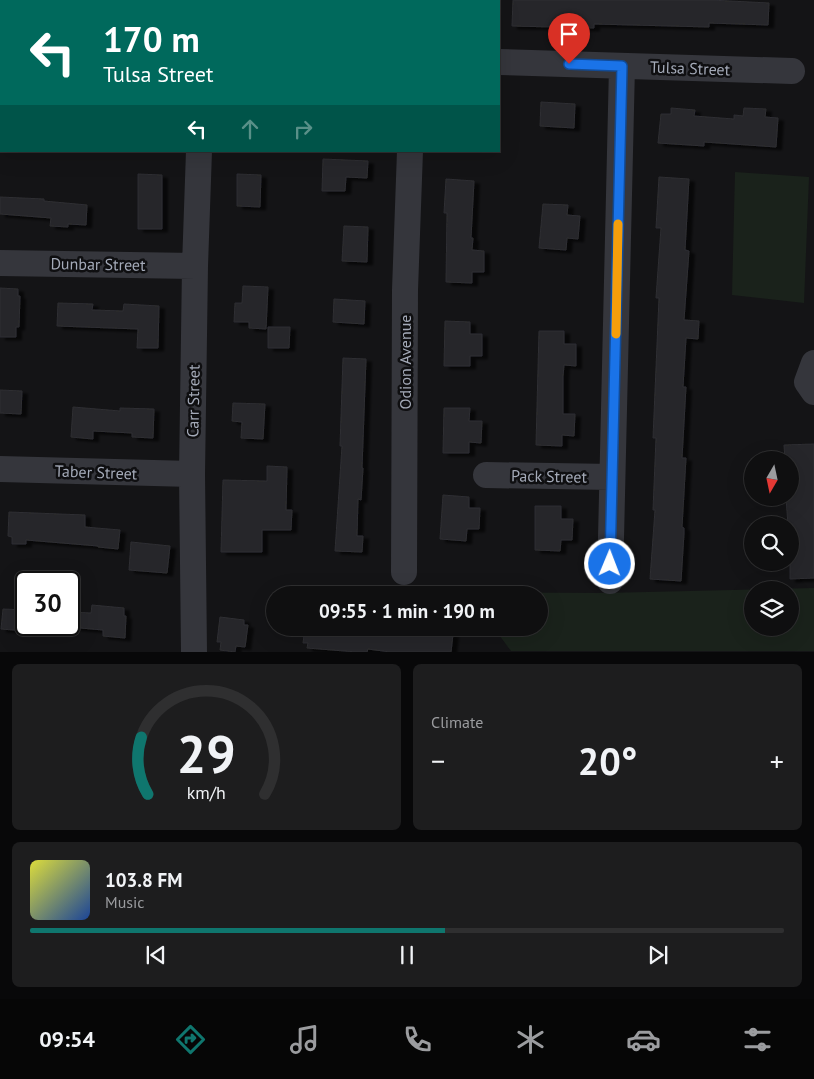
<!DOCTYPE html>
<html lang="en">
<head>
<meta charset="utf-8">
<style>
	body { margin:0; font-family:"PT Sans",sans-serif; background:#1d1d1e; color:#f1f3f6; height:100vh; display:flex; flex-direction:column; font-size:19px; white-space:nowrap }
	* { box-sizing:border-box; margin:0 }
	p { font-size:16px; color:#9b9c9f }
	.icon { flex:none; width:28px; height:28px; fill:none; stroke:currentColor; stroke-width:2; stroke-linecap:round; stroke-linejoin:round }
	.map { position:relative; height:652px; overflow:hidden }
	.sheet { display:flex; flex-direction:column; gap:12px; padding:12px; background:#080809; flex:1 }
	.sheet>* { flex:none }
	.top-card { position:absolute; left:0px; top:0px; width:500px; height:152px; box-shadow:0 5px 20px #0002,0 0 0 1px #2f2f30; background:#00695c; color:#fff; overflow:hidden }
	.needle { width:32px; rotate:189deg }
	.tools { position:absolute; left:744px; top:451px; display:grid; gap:10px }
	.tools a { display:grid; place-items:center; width:55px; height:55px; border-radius:50%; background:#0f0f10; box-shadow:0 5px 20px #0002,0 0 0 1px #2f2f30; font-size:25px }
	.speed { position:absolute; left:15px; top:571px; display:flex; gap:10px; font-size:25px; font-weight:700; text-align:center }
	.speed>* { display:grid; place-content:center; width:65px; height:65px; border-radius:50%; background:#0f0f10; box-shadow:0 5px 20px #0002,0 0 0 1px #2f2f30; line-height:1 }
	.speed .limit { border:2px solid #111; border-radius:8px; background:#fff; color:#111 }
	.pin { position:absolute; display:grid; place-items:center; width:42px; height:42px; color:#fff; margin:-51px -21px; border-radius:50% 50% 50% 0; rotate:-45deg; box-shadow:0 0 5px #0007 }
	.pin .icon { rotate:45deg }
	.me { position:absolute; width:55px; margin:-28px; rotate:1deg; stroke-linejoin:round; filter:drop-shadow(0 0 4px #0008) }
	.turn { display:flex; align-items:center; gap:18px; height:105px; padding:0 20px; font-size:22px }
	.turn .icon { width:65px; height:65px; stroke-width:2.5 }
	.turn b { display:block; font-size:35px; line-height:42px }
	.lanes { display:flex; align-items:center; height:48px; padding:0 20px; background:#0003; justify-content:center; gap:25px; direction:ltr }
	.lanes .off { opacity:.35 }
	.big { font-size:38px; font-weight:700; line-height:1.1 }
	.sheet .tile { flex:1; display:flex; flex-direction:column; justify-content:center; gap:8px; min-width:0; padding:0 18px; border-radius:8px; background:#1d1d1e }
	.sheet .dial { align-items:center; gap:0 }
	.dial svg { height:130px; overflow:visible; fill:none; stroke:#2f2f30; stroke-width:7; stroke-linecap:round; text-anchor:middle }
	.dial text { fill:#f1f3f6; stroke:none }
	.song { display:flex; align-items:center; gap:15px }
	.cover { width:60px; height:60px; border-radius:8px; background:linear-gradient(135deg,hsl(60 70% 55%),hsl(220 70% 35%)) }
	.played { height:5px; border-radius:2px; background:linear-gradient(90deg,#0f766e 55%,#2f2f30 55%) }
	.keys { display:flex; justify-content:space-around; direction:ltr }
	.heat { display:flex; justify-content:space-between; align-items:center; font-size:28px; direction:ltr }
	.sheet .tiles { flex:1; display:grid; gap:12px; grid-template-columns:1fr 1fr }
	.tile:last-child { grid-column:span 2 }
	.trip { position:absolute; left:266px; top:586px; width:282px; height:50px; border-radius:25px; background:#0f0f10; box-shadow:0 5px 20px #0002,0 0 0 1px #2f2f30; font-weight:700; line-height:50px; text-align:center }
	.menu { display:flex; height:80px; justify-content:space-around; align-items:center; background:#060606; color:#9b9c9f }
	.menu .icon { width:35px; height:35px }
	.menu .selected { color:#0f766e }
	.menu b { font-size:22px; color:#f1f3f6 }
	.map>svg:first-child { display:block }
	.green { fill:#1a221b; fill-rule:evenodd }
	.building { fill:#27272a; stroke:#2e2e32; filter:url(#shadow) }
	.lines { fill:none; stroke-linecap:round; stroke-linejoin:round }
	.minor { stroke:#35363c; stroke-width:26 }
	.route-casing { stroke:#114b97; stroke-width:12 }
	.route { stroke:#1a73e8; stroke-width:9 }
	.slow { stroke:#f59e0b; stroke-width:9 }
	.labels { text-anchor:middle; stroke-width:5; stroke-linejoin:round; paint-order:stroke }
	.street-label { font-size:16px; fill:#a4aab8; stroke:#0f0f11 }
</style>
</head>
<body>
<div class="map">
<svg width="814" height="652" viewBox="0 0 814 652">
	<defs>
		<filter id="shadow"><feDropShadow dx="5.5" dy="3" stdDeviation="1" flood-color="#0009"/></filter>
	</defs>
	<rect width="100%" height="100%" fill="#141416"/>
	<!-- green -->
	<path class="green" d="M 735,172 L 809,177 L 804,303 L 732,295 Z
		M 814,588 L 814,651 L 511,651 L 494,628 L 540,628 L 540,595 L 440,595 L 434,592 L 605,593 ZM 752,590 L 790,590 L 790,628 L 752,628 Z"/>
	<!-- building -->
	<path class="building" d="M 513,0 L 710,0 L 769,3 L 768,25 L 709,23 L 709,27 L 594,24 L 594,28 L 512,26 Z
		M 541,102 L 575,104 L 574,128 L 540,126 Z
		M 671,108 L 695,110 L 694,116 L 734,119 L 734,115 L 743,116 L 744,108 L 766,109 L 765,117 L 778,118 L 776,147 L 704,142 L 704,146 L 658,143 L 661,114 L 671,114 Z
		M 323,159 L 368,161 L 367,178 L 346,177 L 345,191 L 322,191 Z
		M 138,174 L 162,175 L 162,229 L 138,229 Z
		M 237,174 L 261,175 L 260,207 L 237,206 Z
		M 659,177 L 689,179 L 685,250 L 689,251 L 684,320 L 699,321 L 698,339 L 686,338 L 683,387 L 686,387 L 682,458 L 686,458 L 682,527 L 684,528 L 684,533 L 681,581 L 650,579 L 655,510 L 653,510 L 656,438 L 653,438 L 659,298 L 656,298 L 661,228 L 656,228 Z
		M 446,179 L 474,181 L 471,238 L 473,238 L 472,250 L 484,251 L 484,272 L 472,272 L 472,283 L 446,282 L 447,213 L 444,213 Z
		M 0,197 L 44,199 L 44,201 L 87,205 L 86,225 L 68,224 L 68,227 L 50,226 L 51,218 L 0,214 Z
		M 543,204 L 568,205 L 567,215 L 580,216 L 578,239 L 567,238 L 566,250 L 539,248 Z
		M 344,226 L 368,227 L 367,262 L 342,261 Z
		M 243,286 L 268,287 L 266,329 L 249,328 L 249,322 L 234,322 L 235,303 L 242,303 Z
		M 0,288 L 18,289 L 18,296 L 20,296 L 19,327 L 16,327 L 16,337 L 0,337 Z
		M 334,299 L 365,301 L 364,324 L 333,322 Z
		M 58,303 L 93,304 L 92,310 L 123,311 L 124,304 L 159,306 L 158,348 L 137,348 L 138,329 L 57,326 Z
		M 445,321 L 470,322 L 470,334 L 482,334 L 482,356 L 470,356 L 470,366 L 444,366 Z
		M 268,327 L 290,327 L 289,348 L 268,348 Z
		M 539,331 L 564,331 L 564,344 L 576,344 L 576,366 L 564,365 L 563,376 L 563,414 L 575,414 L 574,436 L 562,435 L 562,446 L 536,445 Z
		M 343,358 L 366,359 L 362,468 L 363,468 L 361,500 L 358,499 L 357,536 L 363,536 L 362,552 L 335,551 L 342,446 L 340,446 Z
		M 0,390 L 22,391 L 21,414 L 0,413 Z
		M 233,403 L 265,404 L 263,439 L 241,438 L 242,422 L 232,421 Z
		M 73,407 L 120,411 L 120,408 L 154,409 L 153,438 L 132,437 L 132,433 L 93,431 L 93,439 L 71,437 Z
		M 444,408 L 470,408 L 469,421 L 482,421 L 481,443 L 469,442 L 469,453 L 443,453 Z
		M 814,444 L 814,578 L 790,579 L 790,525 L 788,525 L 786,498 L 790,498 L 790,460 L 785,460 L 784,445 Z
		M 267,466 L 287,467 L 286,510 L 292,510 L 291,530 L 262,530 L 262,552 L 221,552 L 223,480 L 267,481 Z
		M 443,495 L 469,497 L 469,508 L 480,508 L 479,529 L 467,529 L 466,541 L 440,539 Z
		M 535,506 L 561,506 L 561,519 L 573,519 L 572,540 L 561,540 L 560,551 L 535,550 Z
		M 9,512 L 85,515 L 85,527 L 120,530 L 118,549 L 98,547 L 98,546 L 26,540 L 26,544 L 12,544 L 12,537 L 8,536 Z
		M 131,542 L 170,546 L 167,573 L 129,570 Z
		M 92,605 L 124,608 L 124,616 L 126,616 L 125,638 L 103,636 L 103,630 L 69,627 L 69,612 L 91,613 Z
		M 3,609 L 26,610 L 26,631 L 1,629 Z
		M 220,617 L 244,620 L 244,625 L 248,625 L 245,647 L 236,646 L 235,652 L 220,650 L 221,642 L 217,642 Z
		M 305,628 L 339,628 L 364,630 L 364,628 L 379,628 L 427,634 L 427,631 L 453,634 L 451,652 L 390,652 L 368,649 L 367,652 L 357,652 L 307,648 L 308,643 L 303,643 Z"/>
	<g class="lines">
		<!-- minor -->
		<path class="minor" d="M 204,1 L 204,0
			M 414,1 L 414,0
			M 0,51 L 1,51
			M 499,62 L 792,71
			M 0,263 L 195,266
			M 814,363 L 807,382 L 814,392
			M 0,469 L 192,474
			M 486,475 L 612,477
			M 404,572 L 405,290 L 410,151
			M 610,581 L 622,66
			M 194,652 L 192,474 L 195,266 L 199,151"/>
	</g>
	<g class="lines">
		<!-- route casing -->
		<g class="route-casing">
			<path id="route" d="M 569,64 L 622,66 L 610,564"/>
		</g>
		<!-- route -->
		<use href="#route" class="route"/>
		<!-- slow -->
		<path class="slow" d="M 616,334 L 618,224"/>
	</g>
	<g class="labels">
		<!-- street labels -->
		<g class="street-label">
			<text transform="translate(690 68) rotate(2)" y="6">Tulsa Street</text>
			<text transform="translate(98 264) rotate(1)" y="6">Dunbar Street</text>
			<text transform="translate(405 362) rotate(-90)" y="6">Odion Avenue</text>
			<text transform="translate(193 401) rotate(-89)" y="6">Carr Street</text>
			<text transform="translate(96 472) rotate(2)" y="6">Taber Street</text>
			<text transform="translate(549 476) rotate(1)" y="6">Pack Street</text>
		</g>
	</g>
</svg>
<div class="tools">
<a><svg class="needle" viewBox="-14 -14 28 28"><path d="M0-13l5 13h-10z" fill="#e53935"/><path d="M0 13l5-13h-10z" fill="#9b9c9f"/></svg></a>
<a><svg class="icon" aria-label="search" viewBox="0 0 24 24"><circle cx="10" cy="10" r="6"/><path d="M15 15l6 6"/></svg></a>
<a><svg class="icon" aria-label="layers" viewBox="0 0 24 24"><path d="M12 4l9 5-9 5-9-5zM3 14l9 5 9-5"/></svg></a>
</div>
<div class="speed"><div class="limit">30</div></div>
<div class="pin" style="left:569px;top:64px;background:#d93025"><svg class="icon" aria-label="arrive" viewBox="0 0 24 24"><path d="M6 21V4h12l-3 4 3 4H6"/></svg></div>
<svg class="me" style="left:610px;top:564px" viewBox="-20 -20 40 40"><circle r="17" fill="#1a73e8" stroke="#fff" stroke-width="3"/><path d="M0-11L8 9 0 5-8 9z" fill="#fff"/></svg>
<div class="trip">09:55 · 1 min · 190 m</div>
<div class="top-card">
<div class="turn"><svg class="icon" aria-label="left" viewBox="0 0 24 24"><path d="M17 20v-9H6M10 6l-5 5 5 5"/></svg><div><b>170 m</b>Tulsa Street</div></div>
<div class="lanes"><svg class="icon" aria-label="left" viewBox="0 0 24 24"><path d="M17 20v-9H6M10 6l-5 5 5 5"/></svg><svg class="icon off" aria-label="ahead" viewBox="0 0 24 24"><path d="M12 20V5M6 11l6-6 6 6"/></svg><svg class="icon off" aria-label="right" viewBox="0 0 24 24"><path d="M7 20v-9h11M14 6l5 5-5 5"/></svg></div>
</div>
</div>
<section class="sheet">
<div class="tiles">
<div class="tile dial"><svg viewBox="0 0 100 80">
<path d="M14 69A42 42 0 1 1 86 69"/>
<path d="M14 69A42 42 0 0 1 10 34" stroke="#0f766e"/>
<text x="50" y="56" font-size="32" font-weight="700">29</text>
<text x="50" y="72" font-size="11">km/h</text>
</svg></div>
<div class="tile"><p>Climate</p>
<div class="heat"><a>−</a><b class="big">20°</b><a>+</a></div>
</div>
<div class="tile">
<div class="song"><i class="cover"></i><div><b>103.8 FM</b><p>Music</p></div></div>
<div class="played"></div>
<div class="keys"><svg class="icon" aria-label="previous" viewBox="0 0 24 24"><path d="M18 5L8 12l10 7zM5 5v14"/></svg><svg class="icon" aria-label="pause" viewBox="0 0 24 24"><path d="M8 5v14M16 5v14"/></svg><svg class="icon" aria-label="next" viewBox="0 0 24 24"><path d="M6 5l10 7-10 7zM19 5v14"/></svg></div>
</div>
</div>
</section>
<nav class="menu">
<b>09:54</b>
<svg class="icon selected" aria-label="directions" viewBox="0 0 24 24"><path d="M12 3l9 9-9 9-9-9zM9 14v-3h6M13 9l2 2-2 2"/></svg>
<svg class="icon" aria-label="music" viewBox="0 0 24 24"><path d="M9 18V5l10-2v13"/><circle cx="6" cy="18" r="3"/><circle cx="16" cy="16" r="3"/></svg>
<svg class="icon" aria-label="phone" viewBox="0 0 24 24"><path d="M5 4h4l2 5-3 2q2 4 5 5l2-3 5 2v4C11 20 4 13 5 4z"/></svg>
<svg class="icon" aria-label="climate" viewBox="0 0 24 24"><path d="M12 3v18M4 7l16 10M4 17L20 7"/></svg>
<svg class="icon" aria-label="car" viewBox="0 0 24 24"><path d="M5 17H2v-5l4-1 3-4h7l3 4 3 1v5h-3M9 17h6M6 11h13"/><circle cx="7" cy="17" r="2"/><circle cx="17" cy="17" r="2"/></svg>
<svg class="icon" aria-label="filters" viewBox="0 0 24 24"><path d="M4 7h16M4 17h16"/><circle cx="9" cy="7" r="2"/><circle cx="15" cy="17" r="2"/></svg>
</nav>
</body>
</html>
